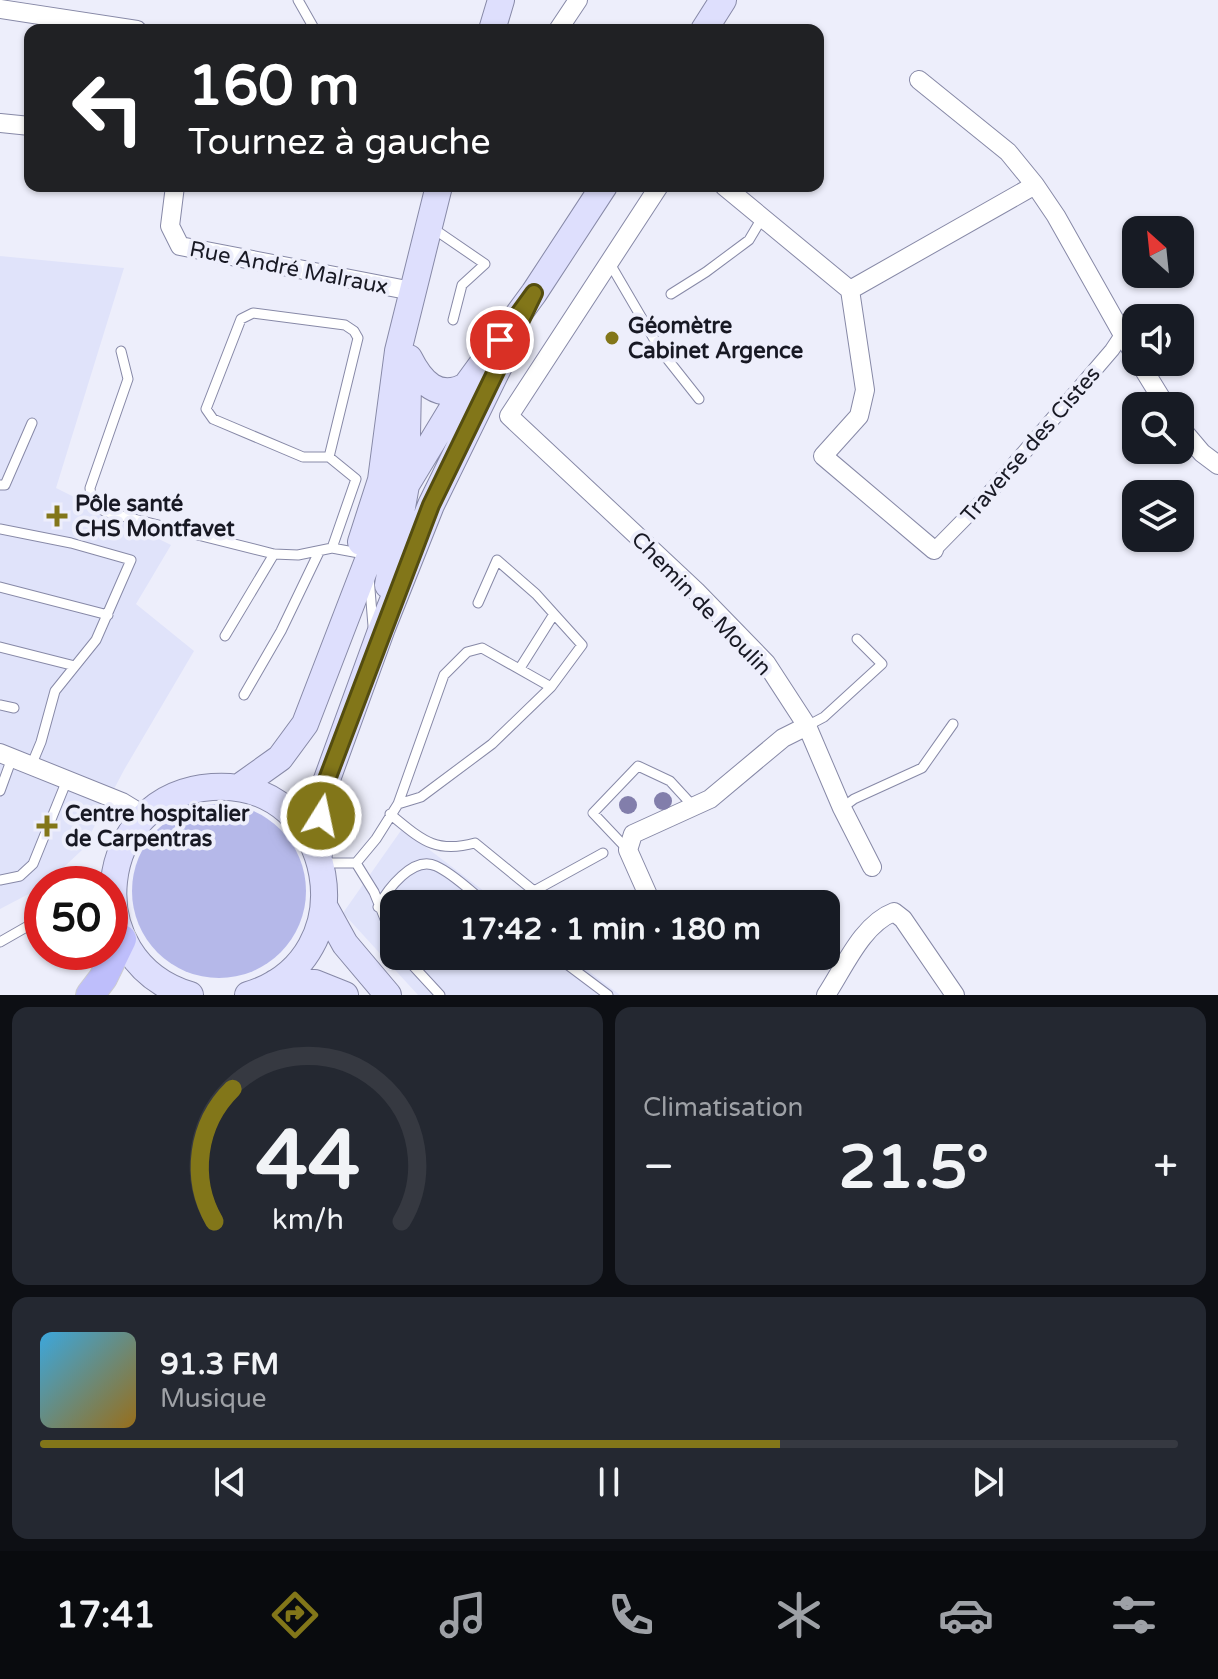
<!DOCTYPE html>
<html lang="fr">
<head>
<meta charset="utf-8">
<style>
	body { margin:0; font-family:"Varela Round",sans-serif; background:#242831; color:#f1f3f6; height:100vh; display:flex; flex-direction:column; font-size:30px; white-space:nowrap }
	* { box-sizing:border-box; margin:0 }
	p { font-size:26px; color:#9ea1a6 }
	.icon { flex:none; width:44px; height:44px; fill:none; stroke:currentColor; stroke-width:2; stroke-linecap:round; stroke-linejoin:round }
	.map { position:relative; height:995px; overflow:hidden }
	.side { display:flex; flex-direction:column; gap:12px; padding:12px; background:#0d0f14; flex:1 }
	.side>* { flex:none }
	.banner { position:absolute; left:24px; top:24px; width:800px; height:168px; border-radius:16px; box-shadow:0 2px 6px #0004; background:#202124; color:#fff; overflow:hidden }
	.needle { width:52px; rotate:333deg }
	.controls { position:absolute; left:1122px; top:216px; display:grid; gap:16px }
	.controls a { display:grid; place-items:center; width:72px; height:72px; border-radius:16px; background:#171b24; box-shadow:0 2px 6px #0004; font-size:40px }
	.speed { position:absolute; left:24px; top:866px; display:flex; gap:16px; font-size:40px; font-weight:700; text-align:center }
	.speed>* { display:grid; place-content:center; width:104px; height:104px; border-radius:50%; background:#171b24; box-shadow:0 2px 6px #0004; line-height:1 }
	.speed .limit { border:12px solid #d22; background:#fff; color:#111 }
	.pin { position:absolute; display:grid; place-items:center; width:68px; height:68px; color:#fff; margin:-34px; border:4px solid #fff; border-radius:50%; box-shadow:0 2px 8px #0007 }
	.me { position:absolute; width:88px; margin:-44px; rotate:10deg; stroke-linejoin:round; filter:drop-shadow(0 0 6px #0008) }
	.turn { display:flex; align-items:center; gap:28px; height:168px; padding:0 32px; font-size:36px }
	.turn .icon { width:104px; height:104px; stroke-width:2.5 }
	.turn b { display:block; font-size:56px; line-height:68px }
	.big { font-size:60px; font-weight:800; line-height:1.1 }
	.side .widget { flex:1; display:flex; flex-direction:column; justify-content:center; gap:12px; min-width:0; padding:0 28px; border-radius:16px; background:#242831 }
	.side .dial { align-items:center; gap:0 }
	.dial svg { height:208px; overflow:visible; fill:none; stroke:#363941; stroke-width:7; stroke-linecap:round; text-anchor:middle }
	.dial text { fill:#f1f3f6; stroke:none }
	.song { display:flex; align-items:center; gap:24px }
	.cover { width:96px; height:96px; border-radius:12px; background:linear-gradient(135deg,hsl(200 70% 55%),hsl(40 70% 35%)) }
	.played { height:8px; border-radius:4px; background:linear-gradient(90deg,#827619 65%,#363941 65%) }
	.keys { display:flex; justify-content:space-around; direction:ltr }
	.heat { display:flex; justify-content:space-between; align-items:center; font-size:44px; direction:ltr }
	.side .tiles { flex:1; display:grid; gap:12px; grid-template-columns:1fr 1fr }
	.widget:last-child { grid-column:span 2 }
	.trip { position:absolute; left:380px; top:890px; width:460px; height:80px; border-radius:16px; background:#171b24; box-shadow:0 2px 6px #0004; font-weight:800; line-height:80px; text-align:center }
	.menu { display:flex; height:128px; justify-content:space-around; align-items:center; background:#090b0e; color:#9ea1a6 }
	.menu .icon { width:56px; height:56px }
	.menu .on { color:#827619 }
	.menu b { font-size:36px; color:#f1f3f6 }
	.map>svg:first-child { display:block }
	.built { fill:#e0e3fa }
	.green { fill:#b5b8e9 }
	.lines { fill:none; stroke-linecap:round; stroke-linejoin:round }
	.service-casing { stroke:#8789a7; stroke-width:11 }
	.pedestrian-casing { stroke:#8789a7; stroke-width:16 }
	.minor-casing { stroke:#8789a7; stroke-width:20 }
	.secondary-casing { stroke:#8789a7; stroke-width:28 }
	.primary-casing { stroke:#cccccf; stroke-width:30 }
	.service { stroke:#fff; stroke-width:9 }
	.pedestrian { stroke:#fff; stroke-width:14 }
	.minor { stroke:#fff; stroke-width:18 }
	.secondary { stroke:#dedffd; stroke-width:26 }
	.primary { stroke:#bebefb; stroke-width:28 }
	.tree { fill:#827eab }
	.route-casing { stroke:#544d10; stroke-width:20 }
	.route { stroke:#827619; stroke-width:14 }
	.poi-dot { fill:#827619; stroke:#edeefb; stroke-width:3 }
	.labels { text-anchor:middle; stroke-width:8; stroke-linejoin:round; paint-order:stroke }
	.street-label { font-size:22px; fill:#181924; stroke:#edeefb }
	.poi-label { font-size:22px; font-weight:bold; fill:#181924; stroke:#edeefb; text-anchor:start }
</style>
</head>
<body>
<div class="map">
<svg width="1218" height="995" viewBox="0 0 1218 995">
	<rect width="100%" height="100%" fill="#edeefb"/>
	<!-- built -->
	<path class="built" d="M 0,256 L 124,268 L 56,488 L 171,545 L 136,604 L 194,651 L 124,770 L 82,850 L 46,884 L 42,884 L 42,887 L 0,909 Z
		M 402,829 L 501,904 L 394,904 L 394,956 L 569,956 L 620,995 L 418,995 L 343,913 Z"/>
	<!-- green -->
	<path class="green" d="M132 891a87 87 0 1 1 174 0a87 87 0 1 1-174 0Z"/>
	<g class="lines">
		<!-- service casing -->
		<g class="service-casing">
			<path id="service" d="M 298,0 L 315,30
				M 431,227 L 485,264 L 462,285 L 453,320
				M 609,262 L 661,351 L 699,399
				M 671,294 L 706,272 L 749,240 L 762,218
				M 121,351 L 128,379 L 90,488 L 92,504 L 106,512 L 274,554 L 298,555 L 332,548 L 359,553
				M 329,457 L 358,338 L 354,331 L 345,325 L 253,313 L 241,319 L 206,409 L 213,419 L 303,457 L 329,457 L 356,479 L 332,548
				M 0,485 L 5,485 L 32,423
				M 0,529 L 71,543 L 131,560 L 96,640 L 55,691 L 41,742 L 31,766
				M 369,577 L 373,626
				M 0,587 L 108,615
				M 225,636 L 274,554
				M 0,647 L 75,666
				M 520,668 L 554,614
				M 244,695 L 281,631 L 319,552
				M 0,705 L 14,708
				M 807,726 L 824,717 L 882,664 L 857,639
				M 0,791 L 12,758
				M 398,804 L 421,797 L 492,744 L 551,687 L 582,645 L 536,594 L 497,560 L 478,603
				M 842,808 L 854,799 L 922,768 L 953,724
				M 390,814 C 421,839 434,854 475,843 L 534,891 L 603,853
				M 628,850 L 593,813 L 638,766 L 670,781 L 693,806
				M 321,863 L 356,863 L 374,892 L 394,941
				M 356,863 L 376,839 L 398,804 L 444,675 L 467,652 L 482,648 L 551,687
				M 0,880 L 20,876 L 33,864 L 67,780
				M 378,907 C 387,890 413,855 436,866 C 454,874 471,892 487,904
				M 0,942 L 42,918
				M 404,956 L 440,995
				M 556,956 L 608,995"/>
		</g>
		<!-- pedestrian casing -->
		<g class="pedestrian-casing">
			<path id="pedestrian" d="M 934,550 L 986,497 L 1112,350 L 1122,335"/>
		</g>
		<!-- minor casing -->
		<g class="minor-casing">
			<path id="minor" d="M 0,9 L 137,30
				M 558,30 L 578,0
				M 919,80 L 1008,152 L 1035,185
				M 0,123 L 30,126
				M 175,186 L 170,226 L 180,246 L 412,291
				M 659,186 L 509,416 L 696,591 L 766,663 L 807,726 L 842,808 L 872,867
				M 724,186 L 850,290 L 865,390 L 859,416 L 823,456 L 934,550
				M 850,290 L 1035,185 L 1056,216 L 1136,358
				M 1139,362 L 1166,406
				M 1180,427 L 1202,453 L 1218,465
				M 0,753 L 122,802 L 145,816
				M 652,904 L 628,850 L 633,834 L 710,799 L 783,738 L 807,726
				M 826,995 C 844,968 862,924 894,912 L 903,919 L 955,995"/>
		</g>
		<!-- secondary casing -->
		<g class="secondary-casing">
			<path id="secondary" d="M 492,30 L 501,0
				M 704,30 L 723,0
				M 409,358 C 421,382 438,401 466,386
				M 361,542 L 381,480 L 398,351 L 439,186
				M 388,585 L 406,485 L 408,385
				M 238,788 L 280,758 L 305,724 L 367,563 L 406,485 L 466,386 L 534,293 L 604,186
				M 319,854 L 326,782 L 382,628 L 431,505 L 505,354
				M 324,906 L 345,944 L 388,995
				M 275,983 L 315,983 L 345,995
				M 190,995 C 76,961 94,795 212,787 C 337,778 369,959 248,995"/>
		</g>
		<!-- primary casing -->
		<g class="primary-casing">
			<path id="primary" d="M 90,995 L 103,978 L 122,939"/>
		</g>
		<!-- service -->
		<use href="#service" class="service"/>
		<!-- pedestrian -->
		<use href="#pedestrian" class="pedestrian"/>
		<!-- minor -->
		<use href="#minor" class="minor"/>
		<!-- secondary -->
		<use href="#secondary" class="secondary"/>
		<!-- primary -->
		<use href="#primary" class="primary"/>
	</g>
	<!-- trees -->
	<g class="tree">
		<circle cx="663" cy="801" r="9"/>
		<circle cx="628" cy="805" r="9"/>
	</g>
	<g class="lines">
		<!-- route casing -->
		<g class="route-casing">
			<path id="route" d="M 321,816 L 326,782 L 431,505 L 534,293 L 500,340"/>
		</g>
		<!-- route -->
		<use href="#route" class="route"/>
	</g>
	<!-- markers -->
	<g class="poi-dot">
		<circle cx="612" cy="338" r="8"/>
		<path d="M53 504h8v8h8v8h-8v8h-8v-8h-8v-8h8z"/>
		<path d="M43 814h8v8h8v8h-8v8h-8v-8h-8v-8h8z"/>
	</g>
	<g class="labels">
		<!-- street labels -->
		<g class="street-label">
			<text transform="translate(289 267) rotate(11)" y="8">Rue André Malraux</text>
			<text transform="translate(1030 444) rotate(-49)" y="8">Traverse des Cistes</text>
			<text transform="translate(702 603) rotate(46)" y="8">Chemin de Moulin</text>
		</g>
		<!-- poi labels -->
		<g class="poi-label">
			<text x="628" y="333">Géomètre<tspan x="628" dy="25">Cabinet Argence</tspan></text>
			<text x="75" y="511">Pôle santé<tspan x="75" dy="25">CHS Montfavet</tspan></text>
			<text x="65" y="821">Centre hospitalier<tspan x="65" dy="25">de Carpentras</tspan></text>
		</g>
	</g>
</svg>
<div class="controls">
<a><svg class="needle" viewBox="-14 -14 28 28"><path d="M0-13l5 13h-10z" fill="#e53935"/><path d="M0 13l5-13h-10z" fill="#9ea1a6"/></svg></a>
<a><svg class="icon" aria-label="sound" viewBox="0 0 24 24"><path d="M4 9h4l5-4v14l-5-4H4zM17 9q2 3 0 6"/></svg></a>
<a><svg class="icon" aria-label="search" viewBox="0 0 24 24"><circle cx="10" cy="10" r="6"/><path d="M15 15l6 6"/></svg></a>
<a><svg class="icon" aria-label="layers" viewBox="0 0 24 24"><path d="M12 4l9 5-9 5-9-5zM3 14l9 5 9-5"/></svg></a>
</div>
<div class="speed"><div class="limit">50</div></div>
<div class="pin" style="left:500px;top:340px;background:#d93025"><svg class="icon" aria-label="arrive" viewBox="0 0 24 24"><path d="M6 21V4h12l-3 4 3 4H6"/></svg></div>
<svg class="me" style="left:321px;top:816px" viewBox="-20 -20 40 40"><circle r="17" fill="#827619" stroke="#fff" stroke-width="3"/><path d="M0-11L8 9 0 5-8 9z" fill="#fff"/></svg>
<div class="trip">17:42 · 1 min · 180 m</div>
<div class="banner">
<div class="turn"><svg class="icon" aria-label="left" viewBox="0 0 24 24"><path d="M17 20v-9H6M10 6l-5 5 5 5"/></svg><div><b>160 m</b>Tournez à gauche</div></div>
</div>
</div>
<section class="side">
<div class="tiles">
<div class="widget dial"><svg viewBox="0 0 100 80">
<path d="M14 69A42 42 0 1 1 86 69"/>
<path d="M14 69A42 42 0 0 1 21 18" stroke="#827619"/>
<text x="50" y="56" font-size="32" font-weight="700">44</text>
<text x="50" y="72" font-size="11">km/h</text>
</svg></div>
<div class="widget"><p>Climatisation</p>
<div class="heat"><a>−</a><b class="big">21.5°</b><a>+</a></div>
</div>
<div class="widget">
<div class="song"><i class="cover"></i><div><b>91.3 FM</b><p>Musique</p></div></div>
<div class="played"></div>
<div class="keys"><svg class="icon" aria-label="previous" viewBox="0 0 24 24"><path d="M18 5L8 12l10 7zM5 5v14"/></svg><svg class="icon" aria-label="pause" viewBox="0 0 24 24"><path d="M8 5v14M16 5v14"/></svg><svg class="icon" aria-label="next" viewBox="0 0 24 24"><path d="M6 5l10 7-10 7zM19 5v14"/></svg></div>
</div>
</div>
</section>
<nav class="menu">
<b>17:41</b>
<svg class="icon on" aria-label="directions" viewBox="0 0 24 24"><path d="M12 3l9 9-9 9-9-9zM9 14v-3h6M13 9l2 2-2 2"/></svg>
<svg class="icon" aria-label="music" viewBox="0 0 24 24"><path d="M9 18V5l10-2v13"/><circle cx="6" cy="18" r="3"/><circle cx="16" cy="16" r="3"/></svg>
<svg class="icon" aria-label="phone" viewBox="0 0 24 24"><path d="M5 4h4l2 5-3 2q2 4 5 5l2-3 5 2v4C11 20 4 13 5 4z"/></svg>
<svg class="icon" aria-label="climate" viewBox="0 0 24 24"><path d="M12 3v18M4 7l16 10M4 17L20 7"/></svg>
<svg class="icon" aria-label="car" viewBox="0 0 24 24"><path d="M5 17H2v-5l4-1 3-4h7l3 4 3 1v5h-3M9 17h6M6 11h13"/><circle cx="7" cy="17" r="2"/><circle cx="17" cy="17" r="2"/></svg>
<svg class="icon" aria-label="filters" viewBox="0 0 24 24"><path d="M4 7h16M4 17h16"/><circle cx="9" cy="7" r="2"/><circle cx="15" cy="17" r="2"/></svg>
</nav>
</body>
</html>
